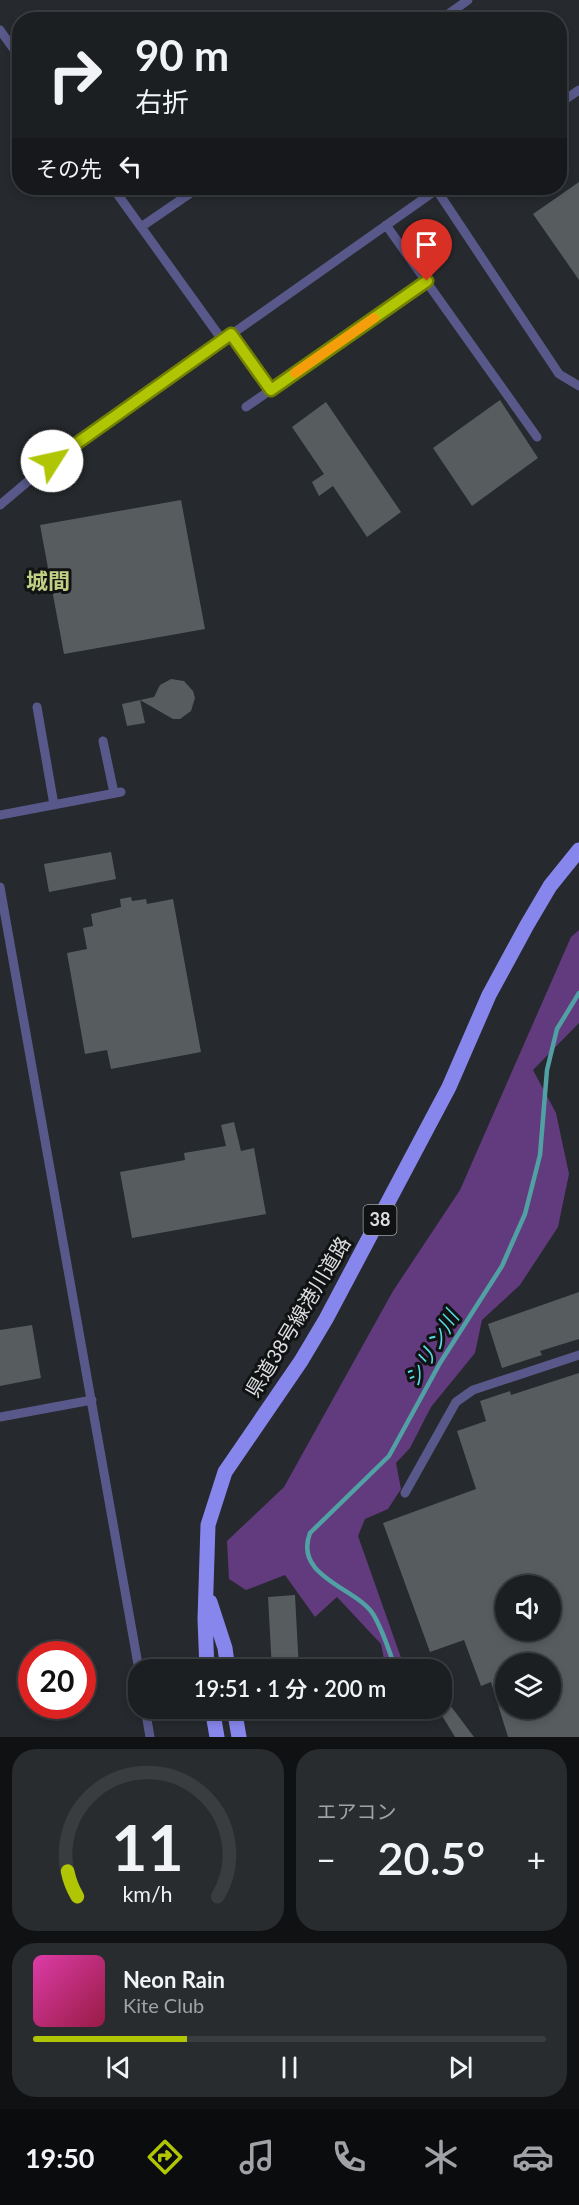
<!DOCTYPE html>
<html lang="ja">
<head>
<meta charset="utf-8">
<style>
	body { margin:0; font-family:Lato,"Noto Sans JP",sans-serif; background:#292c2f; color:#f1f3f6; height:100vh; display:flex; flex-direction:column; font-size:22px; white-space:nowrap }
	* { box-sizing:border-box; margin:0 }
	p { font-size:20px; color:#a0a2a5 }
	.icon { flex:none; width:33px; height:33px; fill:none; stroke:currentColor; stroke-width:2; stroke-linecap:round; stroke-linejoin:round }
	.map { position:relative; height:1737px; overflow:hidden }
	.drawer { display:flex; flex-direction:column; gap:12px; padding:12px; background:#0f1113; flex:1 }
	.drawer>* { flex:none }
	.hud { position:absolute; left:12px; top:12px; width:555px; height:183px; border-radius:24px; box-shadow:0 3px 9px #0003,0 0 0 2px #3a3d40; background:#1c1f22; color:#f1f3f6; overflow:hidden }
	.buttons { position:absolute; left:495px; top:1575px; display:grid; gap:12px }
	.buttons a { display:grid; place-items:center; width:66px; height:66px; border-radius:50%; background:#1c1f22; box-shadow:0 3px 9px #0003,0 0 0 2px #3a3d40; font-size:30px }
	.speed { position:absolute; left:18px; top:1641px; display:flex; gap:12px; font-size:30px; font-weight:700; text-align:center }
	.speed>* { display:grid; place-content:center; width:78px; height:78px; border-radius:50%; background:#1c1f22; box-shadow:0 3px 9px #0003,0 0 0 2px #3a3d40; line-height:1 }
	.speed .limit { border:9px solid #d22; background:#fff; color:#111 }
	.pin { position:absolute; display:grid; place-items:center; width:51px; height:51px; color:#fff; margin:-62px -26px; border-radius:50% 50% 50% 0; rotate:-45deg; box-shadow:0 0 6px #0007 }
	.pin .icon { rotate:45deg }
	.me { position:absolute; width:66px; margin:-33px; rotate:55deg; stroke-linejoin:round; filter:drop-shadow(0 0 4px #0008) }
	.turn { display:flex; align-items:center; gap:21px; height:126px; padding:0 24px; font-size:27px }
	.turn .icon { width:78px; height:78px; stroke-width:2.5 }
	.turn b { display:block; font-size:42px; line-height:51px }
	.then { display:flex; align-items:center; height:57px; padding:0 24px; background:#0003; gap:12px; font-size:22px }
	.big { font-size:45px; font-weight:600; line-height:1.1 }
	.drawer .tile { flex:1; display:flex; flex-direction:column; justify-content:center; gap:9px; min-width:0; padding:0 21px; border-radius:24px; background:#292c2f }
	.drawer .dial { align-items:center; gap:0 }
	.dial svg { height:156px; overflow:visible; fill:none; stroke:#3a3d40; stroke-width:7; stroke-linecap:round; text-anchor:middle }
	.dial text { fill:#f1f3f6; stroke:none }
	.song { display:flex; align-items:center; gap:18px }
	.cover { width:72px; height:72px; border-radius:9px; background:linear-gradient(135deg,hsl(320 70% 55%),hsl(340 70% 35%)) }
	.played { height:6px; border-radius:3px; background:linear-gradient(90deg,#b0c503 30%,#3a3d40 30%) }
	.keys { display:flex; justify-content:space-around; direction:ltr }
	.heat { display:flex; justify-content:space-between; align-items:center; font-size:33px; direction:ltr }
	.drawer .tiles { flex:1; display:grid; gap:12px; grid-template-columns:1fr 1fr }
	.tile:last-child { grid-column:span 2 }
	.trip { position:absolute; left:128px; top:1659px; width:324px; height:60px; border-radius:24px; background:#1c1f22; box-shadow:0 3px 9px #0003,0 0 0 2px #3a3d40; font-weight:600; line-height:60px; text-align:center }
	.tabs { display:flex; height:96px; justify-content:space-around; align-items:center; background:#0b0c0e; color:#a0a2a5 }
	.tabs .icon { width:42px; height:42px }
	.tabs .selected { color:#b0c503 }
	.tabs b { font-size:27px; color:#f1f3f6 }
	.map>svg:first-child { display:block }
	.forest { fill:#623a7e }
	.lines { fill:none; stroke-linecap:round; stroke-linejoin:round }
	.stream { stroke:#51a0a4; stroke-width:4.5 }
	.building { fill:#575d5f; fill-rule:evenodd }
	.lane { stroke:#58598a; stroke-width:9 }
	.primary { stroke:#8786ec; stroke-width:15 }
	.route-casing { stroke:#728002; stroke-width:15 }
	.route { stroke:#b0c503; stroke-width:10 }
	.slow { stroke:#f59e0b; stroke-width:10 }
	.labels { text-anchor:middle; stroke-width:6; stroke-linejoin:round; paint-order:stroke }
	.shield { fill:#101213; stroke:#9fa1a2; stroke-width:1.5 }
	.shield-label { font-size:18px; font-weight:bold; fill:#dcdee0 }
	.street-label { font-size:20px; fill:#dcdee0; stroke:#101213 }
	.water-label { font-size:21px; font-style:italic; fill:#56dde3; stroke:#101213 }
	.quarter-label { font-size:22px; font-weight:bold; fill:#c1cf83; stroke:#101213 }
</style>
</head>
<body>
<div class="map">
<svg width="579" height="1737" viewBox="0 0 579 1737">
	<rect width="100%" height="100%" fill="#26292d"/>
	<!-- forest -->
	<path class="forest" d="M 579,930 L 579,1023 L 533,1070 L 556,1113 L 569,1174 L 558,1227 L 520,1285 L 482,1320 L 475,1353 L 431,1407 L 410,1448 L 396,1463 L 401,1489 L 388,1509 L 365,1519 L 358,1536 L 405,1669 L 386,1669 L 381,1644 L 337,1597 L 315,1617 L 285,1575 L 246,1590 L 229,1579 L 227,1541 L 284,1487 L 393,1291 L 460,1190 L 571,937 Z"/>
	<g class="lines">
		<!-- stream -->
		<path class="stream" d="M 396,1670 C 389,1651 383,1630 373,1614 C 357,1588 293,1577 310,1533 L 389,1456 L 440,1363 L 502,1266 L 525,1214 L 540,1155 L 547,1070 L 557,1029 L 579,993"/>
	</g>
	<!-- building -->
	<path class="building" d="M 579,182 L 579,280 L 533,214 Z
		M 500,400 L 538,458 L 472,506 L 433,448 Z
		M 326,402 L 401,512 L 367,537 L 333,486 L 319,496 L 312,482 L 324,474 L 292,427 Z
		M 181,500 L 205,629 L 64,654 L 40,525 Z
		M 171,679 L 184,681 L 193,691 L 195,698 L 191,711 L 180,719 L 173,719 L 140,700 L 145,723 L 127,726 L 122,704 L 154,697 L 160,685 Z
		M 111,852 L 116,879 L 49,892 L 44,864 Z
		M 131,897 L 132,901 L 146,899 L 147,904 L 173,899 L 201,1052 L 111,1069 L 107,1050 L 85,1054 L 67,953 L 87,949 L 83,928 L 93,926 L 91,914 L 121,907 L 120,899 Z
		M 234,1122 L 241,1151 L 254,1148 L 266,1214 L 132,1238 L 120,1172 L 185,1160 L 184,1153 L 226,1146 L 221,1125 Z
		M 579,1292 L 579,1339 L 540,1351 L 542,1355 L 502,1368 L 488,1324 Z
		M 32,1325 L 41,1378 L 0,1386 L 0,1330 Z
		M 579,1373 L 579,1737 L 508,1737 L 491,1682 L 481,1686 L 464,1640 L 430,1652 L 383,1523 L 476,1489 L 457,1431 L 486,1421 L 480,1401 L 510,1391 L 511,1395 ZM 506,1586 L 550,1586 L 550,1630 L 506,1630 ZM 506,1664 L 550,1664 L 550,1708 L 506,1708 Z
		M 295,1595 L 299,1670 L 272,1670 L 268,1597 Z
		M 441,1693 L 474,1737 L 455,1737 L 441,1714 Z"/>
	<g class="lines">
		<!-- lane -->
		<path class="lane" d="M 440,20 L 468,0
			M 0,30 L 20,58
			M 560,103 L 579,90
			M 113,188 L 223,341
			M 436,189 L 559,374 L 579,386
			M 386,225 L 537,437
			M 141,227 L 198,188
			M 231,334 L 271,390
			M 246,407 L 427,281
			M 0,505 L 52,461 L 439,188
			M 37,707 L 54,805
			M 103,741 L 114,793
			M 0,815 L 121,792
			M 0,887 L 139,1670
			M 0,1417 L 92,1400
			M 405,1493 L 456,1402 L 473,1390 L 579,1355
			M 145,1708 L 150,1737"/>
		<!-- primary -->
		<path class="primary" d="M 210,1602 L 225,1648 L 228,1670
			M 207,1670 L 205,1619 L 208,1525 L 225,1472 L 301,1361 L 326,1319 L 449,1087 L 489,995 L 527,925 L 550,886 L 579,850
			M 212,1708 L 217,1737
			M 234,1708 L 239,1737"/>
	</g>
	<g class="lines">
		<!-- route casing -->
		<g class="route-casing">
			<path id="route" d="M 52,461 L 231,334 L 271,390 L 427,281"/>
		</g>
		<!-- route -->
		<use href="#route" class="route"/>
		<!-- slow -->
		<path class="slow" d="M 295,373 L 374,318"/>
	</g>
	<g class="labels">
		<!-- shield labels -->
		<rect class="shield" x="363.5" y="1205" width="33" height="30" rx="4.5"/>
		<g class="shield-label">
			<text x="380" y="1226">38</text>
		</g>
		<!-- street labels -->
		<g class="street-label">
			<text transform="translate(298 1317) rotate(-59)" y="7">県道38号線港川道路</text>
		</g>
		<!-- water labels -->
		<g class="water-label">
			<text transform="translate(432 1349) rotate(-59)" y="7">シリン川</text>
		</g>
		<!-- quarter labels -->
		<g class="quarter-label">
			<text x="48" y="589">城間</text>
		</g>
	</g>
</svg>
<div class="buttons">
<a><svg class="icon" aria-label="sound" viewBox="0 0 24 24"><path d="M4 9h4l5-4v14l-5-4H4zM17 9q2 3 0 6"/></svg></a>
<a><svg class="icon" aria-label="layers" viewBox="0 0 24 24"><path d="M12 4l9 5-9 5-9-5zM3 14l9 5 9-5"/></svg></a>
</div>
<div class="speed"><div class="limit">20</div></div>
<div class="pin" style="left:427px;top:281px;background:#d93025"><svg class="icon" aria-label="arrive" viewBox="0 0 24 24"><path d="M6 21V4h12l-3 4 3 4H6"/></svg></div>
<svg class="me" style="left:52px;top:461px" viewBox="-20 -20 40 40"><circle r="19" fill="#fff"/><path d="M0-13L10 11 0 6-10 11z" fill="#b0c503"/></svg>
<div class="trip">19:51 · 1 分 · 200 m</div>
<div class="hud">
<div class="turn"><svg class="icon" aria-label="right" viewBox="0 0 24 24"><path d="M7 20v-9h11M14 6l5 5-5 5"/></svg><div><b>90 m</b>右折</div></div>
<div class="then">その先<svg class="icon" aria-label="left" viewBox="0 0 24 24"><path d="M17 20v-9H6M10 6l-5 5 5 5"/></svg></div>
</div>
</div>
<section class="drawer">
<div class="tiles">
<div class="tile dial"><svg viewBox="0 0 100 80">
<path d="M14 69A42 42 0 1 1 86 69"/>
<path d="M14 69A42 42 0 0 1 9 56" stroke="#b0c503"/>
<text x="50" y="56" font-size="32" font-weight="700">11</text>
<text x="50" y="72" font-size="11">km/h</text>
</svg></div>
<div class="tile"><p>エアコン</p>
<div class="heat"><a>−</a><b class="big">20.5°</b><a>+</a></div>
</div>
<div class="tile">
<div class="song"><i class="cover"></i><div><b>Neon Rain</b><p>Kite Club</p></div></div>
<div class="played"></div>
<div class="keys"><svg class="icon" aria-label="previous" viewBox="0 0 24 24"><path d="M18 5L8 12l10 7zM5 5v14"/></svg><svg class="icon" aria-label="pause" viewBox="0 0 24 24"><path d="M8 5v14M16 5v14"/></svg><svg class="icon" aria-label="next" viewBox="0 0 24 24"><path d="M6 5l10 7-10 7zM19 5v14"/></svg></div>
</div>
</div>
</section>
<nav class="tabs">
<b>19:50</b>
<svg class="icon selected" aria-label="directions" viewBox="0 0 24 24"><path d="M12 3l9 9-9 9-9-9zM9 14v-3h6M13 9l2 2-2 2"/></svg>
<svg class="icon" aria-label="music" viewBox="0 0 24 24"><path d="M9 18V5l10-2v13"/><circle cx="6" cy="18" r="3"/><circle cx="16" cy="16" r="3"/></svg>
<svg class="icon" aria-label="phone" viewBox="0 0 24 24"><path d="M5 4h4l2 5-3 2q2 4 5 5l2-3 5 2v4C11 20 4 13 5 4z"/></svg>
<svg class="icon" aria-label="climate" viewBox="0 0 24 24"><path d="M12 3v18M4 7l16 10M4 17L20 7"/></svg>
<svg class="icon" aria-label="car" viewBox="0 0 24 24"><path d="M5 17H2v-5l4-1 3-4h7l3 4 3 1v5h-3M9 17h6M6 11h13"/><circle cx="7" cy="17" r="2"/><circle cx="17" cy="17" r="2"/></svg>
</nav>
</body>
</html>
